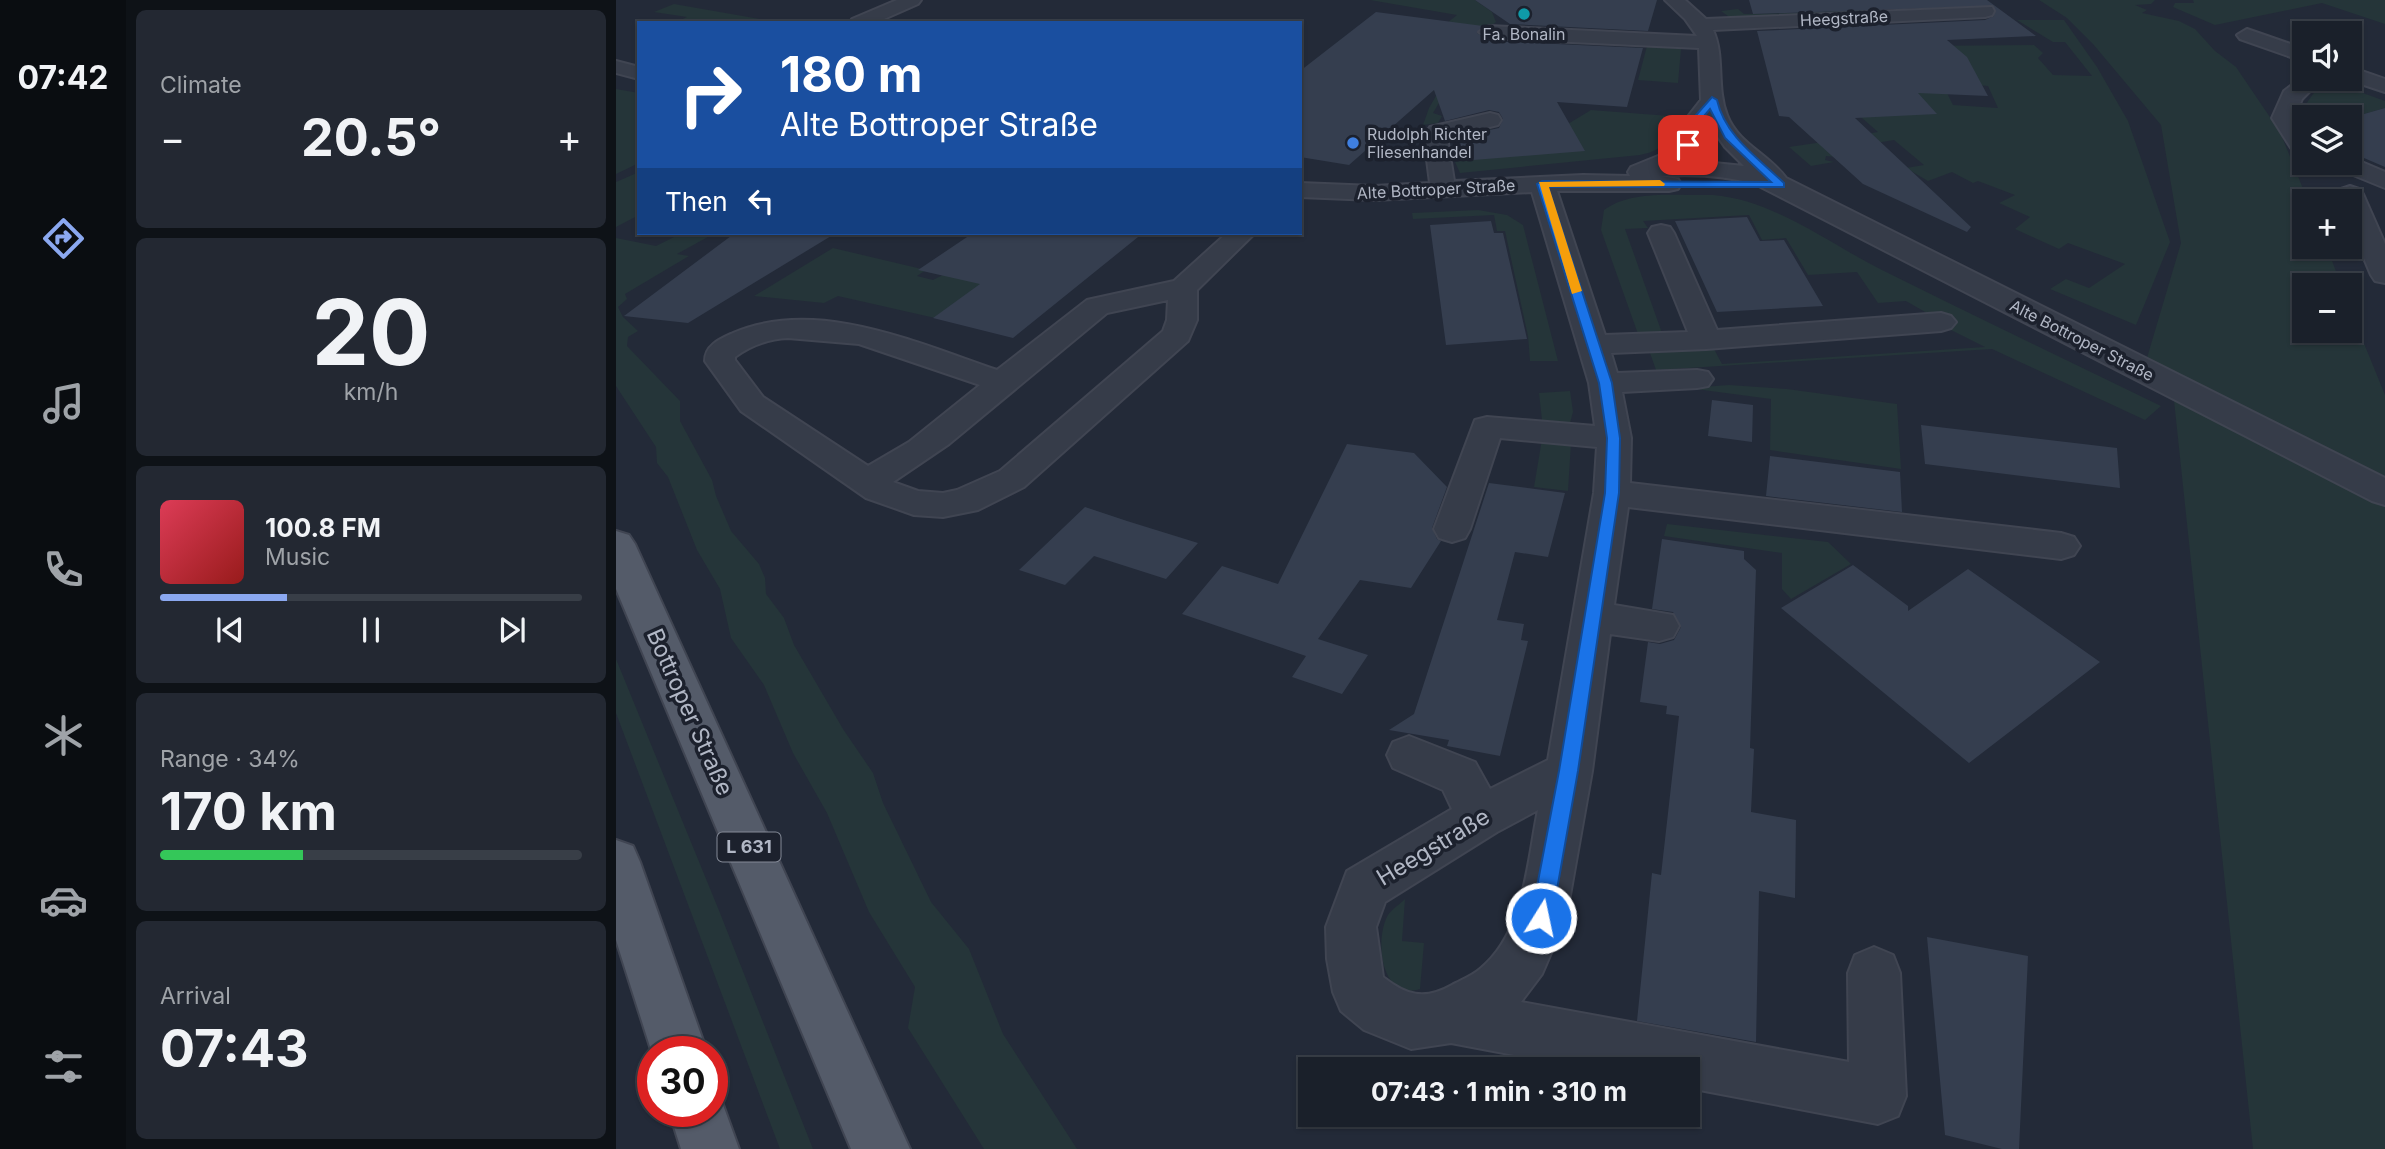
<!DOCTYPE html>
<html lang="en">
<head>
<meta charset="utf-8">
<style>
	body { margin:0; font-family:Inter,sans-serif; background:#232832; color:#f1f3f6; height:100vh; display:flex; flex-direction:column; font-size:26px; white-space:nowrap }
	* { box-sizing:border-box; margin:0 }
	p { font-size:23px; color:#9fa3a8 }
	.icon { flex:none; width:38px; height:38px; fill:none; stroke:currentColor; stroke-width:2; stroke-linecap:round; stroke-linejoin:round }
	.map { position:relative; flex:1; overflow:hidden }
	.sheet { display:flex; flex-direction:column; gap:10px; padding:10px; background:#0e1217; width:490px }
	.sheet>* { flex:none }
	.hud { position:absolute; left:21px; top:21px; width:665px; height:214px; border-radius:0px; box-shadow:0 2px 5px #0004,0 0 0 2px #383e47; background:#1a4fa0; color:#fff; overflow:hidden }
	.tools { position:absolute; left:1676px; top:21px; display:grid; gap:14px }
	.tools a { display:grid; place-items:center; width:70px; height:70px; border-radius:0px; background:#1a202a; box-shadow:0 2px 5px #0004,0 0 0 2px #383e47; font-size:35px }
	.speed { position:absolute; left:21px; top:1036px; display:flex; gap:14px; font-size:35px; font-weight:700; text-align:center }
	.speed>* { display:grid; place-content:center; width:91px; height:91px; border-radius:50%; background:#1a202a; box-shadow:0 2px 5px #0004,0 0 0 2px #383e47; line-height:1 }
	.speed .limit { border:10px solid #d22; background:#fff; color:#111 }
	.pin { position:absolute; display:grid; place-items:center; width:60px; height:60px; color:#fff; margin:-30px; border-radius:14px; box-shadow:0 4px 10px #0006 }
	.me { position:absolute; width:77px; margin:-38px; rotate:10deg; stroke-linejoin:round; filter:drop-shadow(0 0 5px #0008) }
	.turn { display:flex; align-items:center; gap:24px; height:147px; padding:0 28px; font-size:32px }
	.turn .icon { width:91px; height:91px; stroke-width:2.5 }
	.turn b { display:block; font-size:49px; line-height:60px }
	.then { display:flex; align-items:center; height:66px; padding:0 28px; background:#0003; gap:14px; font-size:26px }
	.big { font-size:52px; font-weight:700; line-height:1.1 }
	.sheet .card { flex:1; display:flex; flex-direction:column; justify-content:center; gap:10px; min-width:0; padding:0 24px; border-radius:10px; background:#232832 }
	.sheet .dial { align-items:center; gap:0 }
	.dial b { font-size:91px; line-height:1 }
	.song { display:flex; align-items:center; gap:21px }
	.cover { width:84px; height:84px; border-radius:10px; background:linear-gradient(135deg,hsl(350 70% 55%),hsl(0 70% 35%)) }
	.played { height:7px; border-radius:4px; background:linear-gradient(90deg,#8ba8f0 30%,#383e47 30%) }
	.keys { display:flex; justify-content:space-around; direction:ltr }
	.heat { display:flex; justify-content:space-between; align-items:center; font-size:38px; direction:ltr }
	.charge { height:10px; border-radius:5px; background:linear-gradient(90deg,#34c759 34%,#383e47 0) }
	.trip { position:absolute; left:682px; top:1057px; width:402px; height:70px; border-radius:0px; background:#1a202a; box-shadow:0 2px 5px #0004,0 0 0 2px #383e47; font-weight:700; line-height:70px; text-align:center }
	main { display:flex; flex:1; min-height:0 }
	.tabs { display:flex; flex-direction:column; width:126px; justify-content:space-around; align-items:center; background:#0a0d11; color:#9fa3a8 }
	.tabs .icon { width:49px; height:49px }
	.tabs .on { color:#8ba8f0 }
	.tabs b { font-size:32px; color:#f1f3f6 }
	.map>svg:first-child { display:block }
	.green { fill:#253539 }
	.building { fill:#353e4f }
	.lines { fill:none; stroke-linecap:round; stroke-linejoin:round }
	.minor-casing { stroke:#404552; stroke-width:4 }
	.major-casing { stroke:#404552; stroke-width:4 }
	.minor { fill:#363c49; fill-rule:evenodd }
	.major { fill:#545b69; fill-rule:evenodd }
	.route { fill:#1a73e8; stroke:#114b97; stroke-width:2 }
	.slow { fill:#f59e0b }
	.culture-dot { fill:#0f9aa8; stroke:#1c212d; stroke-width:2.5 }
	.shop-dot { fill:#3f7fe0; stroke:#1c212d; stroke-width:2.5 }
	.labels { text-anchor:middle; stroke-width:7; stroke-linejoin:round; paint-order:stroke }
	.far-street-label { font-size:16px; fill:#b1b7c5; stroke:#1c212d }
	.far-poi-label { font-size:16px; fill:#b1b7c5; stroke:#1c212d }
	.shield { fill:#1c212d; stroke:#848a97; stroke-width:2 }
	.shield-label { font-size:18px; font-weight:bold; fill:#b1b7c5 }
	.near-street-label { font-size:23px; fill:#b1b7c5; stroke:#1c212d }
</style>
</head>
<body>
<main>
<nav class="tabs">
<b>07:42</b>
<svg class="icon on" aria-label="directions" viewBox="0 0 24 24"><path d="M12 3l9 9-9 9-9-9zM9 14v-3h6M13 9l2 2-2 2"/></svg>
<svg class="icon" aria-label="music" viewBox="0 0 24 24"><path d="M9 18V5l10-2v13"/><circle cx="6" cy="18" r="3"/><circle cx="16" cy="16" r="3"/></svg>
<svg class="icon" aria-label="phone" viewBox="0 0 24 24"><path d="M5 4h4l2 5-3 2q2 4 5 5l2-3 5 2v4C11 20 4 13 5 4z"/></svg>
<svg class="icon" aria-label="climate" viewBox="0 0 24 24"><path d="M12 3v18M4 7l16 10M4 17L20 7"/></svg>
<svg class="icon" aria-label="car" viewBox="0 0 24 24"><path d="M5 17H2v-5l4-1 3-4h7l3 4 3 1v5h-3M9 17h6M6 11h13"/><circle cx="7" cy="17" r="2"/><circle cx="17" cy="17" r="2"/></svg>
<svg class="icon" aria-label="filters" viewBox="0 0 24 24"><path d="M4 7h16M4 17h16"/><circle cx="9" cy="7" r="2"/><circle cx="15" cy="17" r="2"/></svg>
</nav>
<section class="sheet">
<div class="card"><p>Climate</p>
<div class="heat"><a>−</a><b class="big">20.5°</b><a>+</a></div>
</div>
<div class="card dial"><b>20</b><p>km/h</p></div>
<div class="card">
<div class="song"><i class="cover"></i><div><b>100.8 FM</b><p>Music</p></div></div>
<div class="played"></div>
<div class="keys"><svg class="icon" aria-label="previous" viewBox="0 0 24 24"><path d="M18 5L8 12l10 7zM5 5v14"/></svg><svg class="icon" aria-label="pause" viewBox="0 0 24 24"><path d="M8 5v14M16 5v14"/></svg><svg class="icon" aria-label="next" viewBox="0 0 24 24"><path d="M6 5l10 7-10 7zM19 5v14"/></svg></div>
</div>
<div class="card"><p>Range · 34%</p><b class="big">170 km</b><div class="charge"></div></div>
<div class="card"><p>Arrival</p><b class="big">07:43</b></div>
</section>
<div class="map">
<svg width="1769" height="1149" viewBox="0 0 1769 1149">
	<rect width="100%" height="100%" fill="#232a38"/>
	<!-- green -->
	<path class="green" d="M 754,0 L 859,0 L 876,12 L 880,22 L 863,36 L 817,113 L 826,116 L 822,123 L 807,125 L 813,108 L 853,39 L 831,23 L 841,15 Z
		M 1236,0 L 1249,12 L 1116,19 L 1105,11 L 1122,9 L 1128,14 L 1178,13 Z
		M 1423,0 L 1539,0 L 1535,4 L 1519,5 L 1531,10 L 1526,13 L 1563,21 L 1579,29 L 1599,51 L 1620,67 L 1664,132 L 1692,201 L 1689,201 L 1689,247 L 1711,247 L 1725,285 L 1689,285 L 1689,331 L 1734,331 L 1734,309 L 1769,395 L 1769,1149 L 1637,1149 L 1557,391 L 1528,368 L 1565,243 L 1545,125 L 1477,44 L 1451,18 Z
		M 1577,0 L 1769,0 L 1769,24 L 1706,3 L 1599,25 L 1557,7 L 1559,3 L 1578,3 Z
		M 58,4 L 166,23 L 94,23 L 96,21 C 85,18 71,23 58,23 L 71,17 L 38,12 Z
		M 1401,20 L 1448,20 L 1481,67 L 1512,121 L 1554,242 L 1520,325 L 1434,289 L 1450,279 L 1473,288 L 1509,264 L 1452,243 L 1443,249 L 1399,229 L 1414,217 L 1383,203 L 1399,195 L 1362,181 L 1357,183 L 1336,172 L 1312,181 L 1290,168 L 1308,165 L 1278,140 L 1248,145 L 1239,136 L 1262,132 L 1222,97 L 1328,87 L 1337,105 L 1382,108 L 1372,86 L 1362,85 L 1296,46 L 1418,45 L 1427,53 L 1422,58 L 1437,75 L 1476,76 L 1449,42 L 1437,42 Z
		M 1031,46 L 1065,49 L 1062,83 L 1022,80 Z
		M 1708,79 L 1769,101 L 1769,108 L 1734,118 L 1689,117 L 1689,131 L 1686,132 L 1689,137 L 1671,130 Z
		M 0,89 L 23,93 L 23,163 L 0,174 Z
		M 975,110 L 1054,116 C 1049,141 1052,149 1024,155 L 844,173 L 839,162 L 845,161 L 836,139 L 859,137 L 868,128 L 893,134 L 942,130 Z
		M 1207,142 L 1221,157 L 1210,156 L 1209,160 L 1218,162 L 1195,166 L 1173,147 Z
		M 23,172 L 23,215 L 0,227 L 0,182 Z
		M 1097,195 C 1158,200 1212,243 1266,270 C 1359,316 1452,361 1545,406 L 1529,420 L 1376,349 L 1040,370 L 1034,353 L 1098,349 L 1106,364 L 1369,347 L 1335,330 L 1337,328 L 1290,301 L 1262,303 L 1241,272 L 1192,275 L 1170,238 L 1146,240 L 1133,215 L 1027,221 L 1032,228 L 1009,229 L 1046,333 L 1022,334 L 985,230 L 988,210 C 1016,189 1063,196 1097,195 Z
		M 862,210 L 891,215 L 907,225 L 942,361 L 914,361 L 912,336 L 889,231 L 881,231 L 878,215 L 797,219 L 796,213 Z
		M 66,233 L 99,233 L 61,254 L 73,256 L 9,294 L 11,299 L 2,307 L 7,317 L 22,331 L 12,337 L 11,346 L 64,401 L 64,421 L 96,480 L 100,496 L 115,531 L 143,564 L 149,578 L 150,594 L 168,618 L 178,645 L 227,729 L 257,773 L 267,803 L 315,902 L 353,949 L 387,1034 L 461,1149 L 368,1149 L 292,1028 L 299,987 L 253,912 L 211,813 L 177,753 L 148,685 L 115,638 L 104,589 L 81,550 L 52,477 L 41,463 L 40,447 L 0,386 L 0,238 L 40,246 Z
		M 404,233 L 436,233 L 319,318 L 222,296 L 208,303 L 138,296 L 217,248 L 310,270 L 301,276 L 317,280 L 388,244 Z
		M 1113,385 L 1171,389 L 1281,404 L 1285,469 L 1154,450 L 1155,399 L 1072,388 Z
		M 954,391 L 957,412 L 954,423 L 926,420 L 923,393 Z
		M 926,439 L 955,443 L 952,491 L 918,487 Z
		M 1051,524 L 1212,542 L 1235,564 L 1175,599 L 1166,589 L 1166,553 L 1048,536 Z
		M 0,659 L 104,913 L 197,1149 L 164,1149 L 0,713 Z
		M 789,899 L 786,941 L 808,943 L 804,989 C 765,1002 758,939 772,915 C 776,909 784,904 789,899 Z"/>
	<!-- building -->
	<path class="building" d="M 859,0 L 1041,0 L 1032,31 L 894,24 Z
		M 1133,0 L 1371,0 L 1420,36 L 1331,40 L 1351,57 L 1372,96 L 1302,93 L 1321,114 L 1239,118 L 1355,227 L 1351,232 L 1247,184 L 1173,117 L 1163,116 L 1141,31 L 1369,20 L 1378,16 L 1378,6 L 1137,14 Z
		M 760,12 L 867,26 L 861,33 L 873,41 L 1027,48 L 1011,107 L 941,102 L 969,151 L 845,161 L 836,138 L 883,128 L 887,119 L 883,112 L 873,110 L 829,121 L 818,90 L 733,165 L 684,157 L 684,71 Z
		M 1769,108 L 1769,167 L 1734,152 L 1734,118 Z
		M 1131,217 L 1144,241 L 1168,240 L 1207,306 L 1101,312 L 1059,221 Z
		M 875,221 L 878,233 L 887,233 L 911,339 L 830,345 L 814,225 Z
		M 119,233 L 220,233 L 72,323 L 8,316 Z
		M 357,233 L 527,233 L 397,338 L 317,318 L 364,284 L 302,270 Z
		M 1096,400 L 1137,405 L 1136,442 L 1092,436 Z
		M 1305,425 L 1501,448 L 1504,488 L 1309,464 Z
		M 731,444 L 798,453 L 831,487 L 816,528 L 821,539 L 825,541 L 795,588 L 744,580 L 702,639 L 752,655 L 726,694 L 676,677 L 690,656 L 566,614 L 606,566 L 662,584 Z
		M 1154,456 L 1284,472 L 1286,512 L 1150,496 Z
		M 873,483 L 949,493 L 932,557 L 899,552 L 881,620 L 908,624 L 905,640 L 912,641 L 884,756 L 831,746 L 833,740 L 773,730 L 798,714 Z
		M 469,507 L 511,521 L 582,543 L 550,579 L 478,556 L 449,585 L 403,570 Z
		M 1046,539 L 1128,551 L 1128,559 L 1140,570 L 1134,748 L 1138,749 L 1135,812 L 1180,820 L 1179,898 L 1143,891 L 1140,1042 L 1021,1021 L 1036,873 L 1045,875 L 1063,716 L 1050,714 L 1051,706 L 1024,702 L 1032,642 L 1044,644 L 1058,640 L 1065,627 L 1057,612 L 1036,609 Z
		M 1237,565 L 1292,606 L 1292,611 L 1352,569 L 1484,662 L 1353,763 L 1165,608 Z
		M 1311,937 L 1412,956 L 1403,1149 L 1386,1149 L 1329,1135 Z"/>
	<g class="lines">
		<!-- minor casing -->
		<g class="minor-casing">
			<path id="minor" d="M 281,0 L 305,0 L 302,4 L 259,23 L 234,23 L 236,19 Z
				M 1049,0 L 1069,0 L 1090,19 L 1376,7 L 1378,11 L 1376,15 L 1369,17 L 1097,30 C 1109,56 1100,87 1111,115 C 1122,144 1153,154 1170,178 L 1769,478 L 1769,505 L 1756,501 L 1139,184 C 1108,175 1077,174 1045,176 L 1062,179 L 1065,184 L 1062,189 L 1053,191 L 941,191 L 989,335 L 1072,332 L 1032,233 L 1036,227 L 1045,225 L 1054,227 L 1058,233 L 1101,330 L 1325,313 L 1335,316 L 1340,322 L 1335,328 L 1325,331 L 1090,349 L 995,353 L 1001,373 L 1081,370 L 1092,372 L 1097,379 L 1092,386 L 1081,388 L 1006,392 L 1015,438 L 1014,483 L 1445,533 L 1458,537 L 1464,546 L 1458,555 L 1445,559 L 1012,507 L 998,605 L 1057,615 L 1063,626 L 1057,637 L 1043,641 L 994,634 L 976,771 L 950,918 L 926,974 L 905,1002 L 1233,1062 L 1232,973 L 1239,955 L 1258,947 L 1277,955 L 1284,973 L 1290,1096 L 1282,1116 L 1262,1124 L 1073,1088 L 1073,1069 L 972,1069 L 835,1043 L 795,1049 L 748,1030 L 725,1011 L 717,992 L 711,959 L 710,927 L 731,871 L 836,809 L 827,790 L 777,768 L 771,755 L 777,742 L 793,736 L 859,762 L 874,789 L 932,760 L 978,493 L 981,447 L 884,438 L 854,529 L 849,538 L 836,542 L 823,538 L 818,529 L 859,420 L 871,417 L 979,426 L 973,383 L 916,192 L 758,200 L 684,197 L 684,183 L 758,186 L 814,183 L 808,136 L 814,127 L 874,113 L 882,115 L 885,120 L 882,125 L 831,137 L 838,181 L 967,175 L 1014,176 L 1012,172 L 1015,167 L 1047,154 L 1058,146 L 1067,123 L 1085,100 L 1083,48 L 873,38 L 863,32 L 873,26 L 1081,36 L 1069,19 ZM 1091,121 L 1109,147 L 1128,166 L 1068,160 L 1080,149 ZM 922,810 C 911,863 909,932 864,969 C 856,976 845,980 836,985 C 808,1001 790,995 767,977 L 760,927 L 769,902 L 881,832 Z
				M 1631,29 L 1689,49 L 1689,62 L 1624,39 L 1621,35 Z
				M 0,61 L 23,67 L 23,79 L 0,73 Z
				M 1734,67 L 1769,79 L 1769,92 L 1730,79 L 1734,79 Z
				M 1689,75 L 1689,79 L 1706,79 L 1686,99 L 1678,118 L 1689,134 L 1689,153 L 1675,148 L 1656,118 L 1668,91 Z
				M 1734,157 L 1769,172 L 1769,188 L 1720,168 L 1716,163 L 1734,163 Z
				M 1734,186 L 1743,189 L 1747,194 L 1769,244 L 1769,283 L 1759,281 L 1755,275 L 1734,225 L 1734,201 L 1724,201 L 1721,194 L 1725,189 Z
				M 611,233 L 639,233 L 581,290 L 581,320 L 572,341 L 408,487 L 362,510 L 327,517 L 298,515 L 250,498 L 125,411 L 89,361 C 89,345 104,339 117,333 C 201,297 301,343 381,370 L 471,300 L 558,281 ZM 552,300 L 551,320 L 547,331 L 384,471 L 341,490 L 327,493 L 302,491 L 277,482 L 333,444 L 491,313 ZM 172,338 L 243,344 L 364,385 L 293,442 L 252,466 L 147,397 L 119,360 L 119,357 C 135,345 153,339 172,338 Z"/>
		</g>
		<!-- major casing -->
		<g class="major-casing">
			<path id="major" d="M 0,531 L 13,535 L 19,544 L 294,1149 L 235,1149 L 0,589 Z
				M 0,840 L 17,846 L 24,862 L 91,1052 L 37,1052 L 37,1056 L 0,940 Z
				M 96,1088 L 102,1091 L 123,1149 L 65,1149 L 53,1111 L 96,1111 Z"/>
		</g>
		<!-- minor -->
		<use href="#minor" class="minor"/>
		<!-- major -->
		<use href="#major" class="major"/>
	</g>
	<!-- route -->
	<path class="route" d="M 1096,97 L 1101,100 C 1109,136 1142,158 1168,183 L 1168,187 L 932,187 L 996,383 L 1004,438 L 1003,493 L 962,771 L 936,918 L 933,925 L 925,928 L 918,925 L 915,918 L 943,771 L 989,493 L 991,438 L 983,383 L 921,184 L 926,181 L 1155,182 L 1109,138 L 1094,109 L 1082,123 L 1076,145 L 1068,147 L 1073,123 Z"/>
	<!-- slow -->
	<path class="slow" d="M 1044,180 L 1049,184 L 1048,186 L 933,187 L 966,291 L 956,294 L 923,182 Z"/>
	<!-- markers -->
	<circle class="culture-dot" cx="908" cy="14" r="7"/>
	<circle class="shop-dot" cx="737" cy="143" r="7"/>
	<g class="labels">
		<!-- far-street labels -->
		<g class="far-street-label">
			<text transform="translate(1228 18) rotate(-3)" y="6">Heegstraße</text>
			<text transform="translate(820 189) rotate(-3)" y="6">Alte Bottroper Straße</text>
			<text transform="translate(1466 340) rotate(27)" y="6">Alte Bottroper Straße</text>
		</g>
		<!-- far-poi labels -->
		<g class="far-poi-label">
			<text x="908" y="40">Fa. Bonalin</text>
			<text x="751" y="140" text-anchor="start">Rudolph Richter<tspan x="751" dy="18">Fliesenhandel</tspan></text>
		</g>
		<!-- shield labels -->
		<rect class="shield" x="101.5" y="832.5" width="63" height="29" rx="5"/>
		<g class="shield-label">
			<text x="133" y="853">L 631</text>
		</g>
		<!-- near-street labels -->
		<g class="near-street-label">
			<text transform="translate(74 712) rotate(66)" y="8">Bottroper Straße</text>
			<text transform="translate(817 847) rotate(-31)" y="8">Heegstraße</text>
		</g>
	</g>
</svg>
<div class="tools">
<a><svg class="icon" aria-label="sound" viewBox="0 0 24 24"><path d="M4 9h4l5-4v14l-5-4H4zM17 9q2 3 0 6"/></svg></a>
<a><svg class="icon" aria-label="layers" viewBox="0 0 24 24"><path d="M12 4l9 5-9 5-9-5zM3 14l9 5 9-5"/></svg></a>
<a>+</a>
<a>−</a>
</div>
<div class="speed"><div class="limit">30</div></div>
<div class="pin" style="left:1072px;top:145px;background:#d93025"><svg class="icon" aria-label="arrive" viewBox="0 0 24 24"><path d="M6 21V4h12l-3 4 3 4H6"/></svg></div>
<svg class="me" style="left:925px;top:918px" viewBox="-20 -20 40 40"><circle r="17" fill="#1a73e8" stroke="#fff" stroke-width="3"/><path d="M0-11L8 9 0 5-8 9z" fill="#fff"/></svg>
<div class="trip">07:43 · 1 min · 310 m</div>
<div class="hud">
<div class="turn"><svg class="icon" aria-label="right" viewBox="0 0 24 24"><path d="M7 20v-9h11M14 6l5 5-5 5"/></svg><div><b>180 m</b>Alte Bottroper Straße</div></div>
<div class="then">Then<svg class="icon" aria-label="left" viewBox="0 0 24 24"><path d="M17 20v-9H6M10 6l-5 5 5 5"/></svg></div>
</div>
</div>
</main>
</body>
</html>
